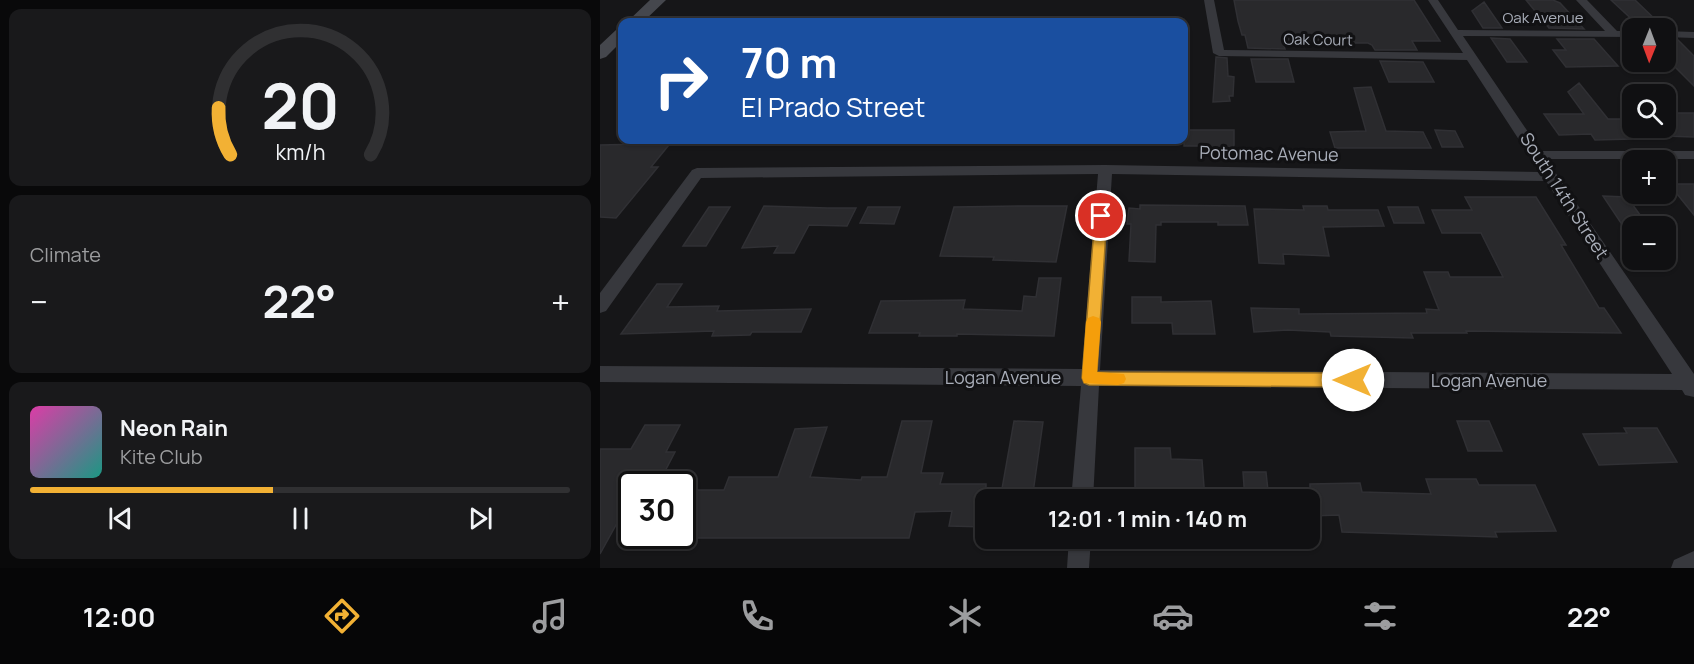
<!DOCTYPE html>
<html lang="en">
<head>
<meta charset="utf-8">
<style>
	body { margin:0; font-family:Manrope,sans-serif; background:#19191b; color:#f1f3f6; height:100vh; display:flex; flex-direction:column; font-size:22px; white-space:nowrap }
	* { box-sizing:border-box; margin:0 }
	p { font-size:20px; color:#9c9d9f }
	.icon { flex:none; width:33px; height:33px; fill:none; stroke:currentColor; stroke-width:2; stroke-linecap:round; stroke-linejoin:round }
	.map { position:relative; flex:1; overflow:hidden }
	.sheet { display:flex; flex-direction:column; gap:9px; padding:9px; background:#09090a; width:600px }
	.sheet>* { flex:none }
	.guide { position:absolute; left:18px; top:18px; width:570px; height:126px; border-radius:12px; box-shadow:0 2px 4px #0004,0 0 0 2px #303032; background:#1a4fa0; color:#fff; overflow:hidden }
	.needle { width:39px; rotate:181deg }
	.tools { position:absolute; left:1022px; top:18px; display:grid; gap:12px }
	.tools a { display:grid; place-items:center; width:54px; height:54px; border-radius:12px; background:#101012; box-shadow:0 2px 4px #0004,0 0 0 2px #303032; font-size:30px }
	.speed { position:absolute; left:18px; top:471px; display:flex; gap:12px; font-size:30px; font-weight:700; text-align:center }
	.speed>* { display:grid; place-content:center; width:78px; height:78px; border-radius:50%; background:#101012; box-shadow:0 2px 4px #0004,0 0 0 2px #303032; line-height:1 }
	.speed .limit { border:3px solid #111; border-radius:9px; background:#fff; color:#111 }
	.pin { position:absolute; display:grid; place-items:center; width:51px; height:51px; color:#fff; margin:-26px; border:3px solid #fff; border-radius:50%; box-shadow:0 2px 6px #0007 }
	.me { position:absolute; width:66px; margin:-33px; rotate:270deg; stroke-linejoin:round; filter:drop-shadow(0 0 4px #0008) }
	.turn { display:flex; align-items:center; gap:21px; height:126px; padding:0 24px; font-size:27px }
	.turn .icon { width:78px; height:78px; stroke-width:2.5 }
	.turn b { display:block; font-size:42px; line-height:51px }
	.big { font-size:45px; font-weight:700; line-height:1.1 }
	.sheet .card { flex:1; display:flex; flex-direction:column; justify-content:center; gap:9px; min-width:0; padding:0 21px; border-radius:12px; background:#19191b }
	.sheet .dial { align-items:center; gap:0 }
	.dial svg { height:156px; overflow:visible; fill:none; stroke:#303032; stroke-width:7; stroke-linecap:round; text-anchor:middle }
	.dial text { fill:#f1f3f6; stroke:none }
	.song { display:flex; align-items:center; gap:18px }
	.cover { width:72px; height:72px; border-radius:9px; background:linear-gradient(135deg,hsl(320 70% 55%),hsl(170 70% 35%)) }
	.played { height:6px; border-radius:3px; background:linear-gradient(90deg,#f2b134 45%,#303032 45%) }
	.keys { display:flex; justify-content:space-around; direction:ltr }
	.heat { display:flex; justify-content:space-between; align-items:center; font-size:33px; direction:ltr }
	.trip { position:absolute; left:375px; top:489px; width:345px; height:60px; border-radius:12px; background:#101012; box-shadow:0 2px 4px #0004,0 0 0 2px #303032; font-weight:700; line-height:60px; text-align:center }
	.tabs { display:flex; height:96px; justify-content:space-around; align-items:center; background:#060607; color:#9c9d9f }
	.tabs .icon { width:42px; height:42px }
	.tabs .selected { color:#f2b134 }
	.tabs b { font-size:27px; color:#f1f3f6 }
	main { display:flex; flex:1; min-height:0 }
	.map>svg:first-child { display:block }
	.building { fill:#29292c; stroke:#303034; stroke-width:1.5 }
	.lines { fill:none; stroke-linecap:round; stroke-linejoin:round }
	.street { fill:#37383d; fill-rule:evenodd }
	.secondary { fill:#45474d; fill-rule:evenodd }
	.route { fill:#f2b134; stroke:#9d7322; stroke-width:1.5 }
	.slow { fill:#f59e0b }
	.labels { text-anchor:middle; stroke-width:6; stroke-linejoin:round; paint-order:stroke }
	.far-street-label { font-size:15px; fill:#a8adb8; stroke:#111113 }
	.street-label { font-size:18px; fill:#a8adb8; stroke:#111113 }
</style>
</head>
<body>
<main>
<section class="sheet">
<div class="card dial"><svg viewBox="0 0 100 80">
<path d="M14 69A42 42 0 1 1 86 69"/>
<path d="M14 69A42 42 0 0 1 8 45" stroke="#f2b134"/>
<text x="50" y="56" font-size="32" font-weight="700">20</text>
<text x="50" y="72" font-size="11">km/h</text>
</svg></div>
<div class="card"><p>Climate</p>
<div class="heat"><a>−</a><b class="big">22°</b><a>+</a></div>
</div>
<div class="card">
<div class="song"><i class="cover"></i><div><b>Neon Rain</b><p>Kite Club</p></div></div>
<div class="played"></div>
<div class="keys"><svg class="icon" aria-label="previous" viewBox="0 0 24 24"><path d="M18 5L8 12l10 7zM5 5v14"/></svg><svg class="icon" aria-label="pause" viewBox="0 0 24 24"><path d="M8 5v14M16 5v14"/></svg><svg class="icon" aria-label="next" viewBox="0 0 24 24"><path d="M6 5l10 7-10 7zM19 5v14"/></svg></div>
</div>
</section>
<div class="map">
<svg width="1094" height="568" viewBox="0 0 1094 568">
	<rect width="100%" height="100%" fill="#161618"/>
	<!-- building -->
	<path class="building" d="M 634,0 L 814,0 L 840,41 L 812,41 L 817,50 L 775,50 L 772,45 L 768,43 L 683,43 L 685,49 L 648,48 L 645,35 L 642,35 L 638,21 Z
		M 926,0 L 953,0 L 960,3 L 984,29 L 949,28 Z
		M 1011,0 L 1035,0 L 1061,25 L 1038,25 Z
		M 884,2 L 902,28 L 883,28 L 872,11 Z
		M 891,38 L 910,39 L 927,62 L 907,62 Z
		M 957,39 L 994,39 L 1018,66 L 966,67 L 953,50 L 966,50 Z
		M 1065,39 L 1078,40 L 1094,56 L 1094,86 L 1074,66 L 1065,66 Z
		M 616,57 L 627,58 L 628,76 L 634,77 L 633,96 L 629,96 L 630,101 L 613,102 Z
		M 651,59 L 688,59 L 694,82 L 656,82 Z
		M 780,61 L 823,62 L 834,82 L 789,82 Z
		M 979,83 L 1008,119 L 1032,119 L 1032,139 L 995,140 L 991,134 L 959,135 L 944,114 L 984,114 L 968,92 Z
		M 771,87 L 786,131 L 823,132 L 831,148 L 735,148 L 730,132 L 766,131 L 754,88 Z
		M 1065,113 L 1094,113 L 1094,137 L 1065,136 Z
		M 584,130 L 634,130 L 634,145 L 633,149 L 606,149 L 605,146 L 584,146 Z
		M 835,130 L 855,131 L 863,147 L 842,147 Z
		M 48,140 L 73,140 L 51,167 L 58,167 L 16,218 L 0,217 L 0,145 L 44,144 Z
		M 1069,184 L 1094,184 L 1094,215 Z
		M 1003,196 L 1027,197 L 1046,223 L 1021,223 Z
		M 865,197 L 936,197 L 966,245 L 961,245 L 999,308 L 1004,308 L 1021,333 L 866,331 L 867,333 L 811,333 L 813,338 L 731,336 L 730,332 L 688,330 L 654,332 L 651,308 L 699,309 L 699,314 L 827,313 L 826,309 L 839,310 L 824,272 L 848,272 L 850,277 L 903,277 L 881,233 L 842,233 L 832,210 L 872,210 Z
		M 540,205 L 645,206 L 648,225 L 618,225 L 618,222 L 561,222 L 561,225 L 556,225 L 555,262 L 529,261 L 531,224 L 527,224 L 529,208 L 540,209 Z
		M 164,206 L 228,208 L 256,208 L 247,226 L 209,225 L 194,253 L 174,253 L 178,246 L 142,248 Z
		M 422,206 L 467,206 L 456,262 L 393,260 L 394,257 L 340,256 L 354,207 Z
		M 703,206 L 727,206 L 728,210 L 778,210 L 784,226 L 723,227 L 729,256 L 683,254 L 684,264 L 659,263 L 654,209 L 704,210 Z
		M 109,207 L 130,207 L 106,246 L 83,246 Z
		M 268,207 L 300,207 L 294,224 L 260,223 Z
		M 788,207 L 818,207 L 824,223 L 794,223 Z
		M 439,278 L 461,278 L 454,336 L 357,334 L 357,336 L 319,336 L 320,333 L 269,333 L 281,301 L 365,300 L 363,309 L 422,311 L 424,296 L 436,297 Z
		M 57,284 L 82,284 L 67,307 L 119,306 L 117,311 L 211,309 L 201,332 L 152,332 L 150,335 L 112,336 L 114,331 L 21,334 Z
		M 532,297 L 561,297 L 561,302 L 611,301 L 615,334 L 573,334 L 572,323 L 532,323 Z
		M 302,421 L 332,421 L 321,473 L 343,473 L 340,484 L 386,484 L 386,527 L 349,526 L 352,511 L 315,512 L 309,538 L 82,538 L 82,490 L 124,490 L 129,477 L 178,477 L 195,429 L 227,427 L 210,477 L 261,480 L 262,477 L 287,477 Z
		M 414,421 L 443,422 L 432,500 L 400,500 Z
		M 857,421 L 889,421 L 902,451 L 868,451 Z
		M 45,425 L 80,425 L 66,452 L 75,452 L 63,475 L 32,476 L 32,496 L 0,554 L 0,449 L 31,449 Z
		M 1024,428 L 1057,428 L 1077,462 L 999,465 L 983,434 L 1027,433 Z
		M 535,448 L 570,448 L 571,459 L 602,460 L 605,500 L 535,500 Z
		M 643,472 L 666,472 L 669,500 L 645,500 Z
		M 826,479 L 876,479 L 879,485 L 935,485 L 956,531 L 895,532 L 897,537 L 742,532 L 739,515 L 710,516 L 710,484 L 760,483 L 762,492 L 831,494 Z"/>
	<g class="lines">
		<!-- street -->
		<path class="street" d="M 604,0 L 614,0 L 624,50 L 863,53 L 828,0 L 838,0 L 858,30 L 1005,31 L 976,0 L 987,0 L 1017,31 L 1032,31 L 1032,37 L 863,36 L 941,151 L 1094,151 L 1094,159 L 946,159 L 1094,374 L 1094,397 L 1085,395 L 1082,390 L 499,386 L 493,500 L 471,500 L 481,386 L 0,382 L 0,366 L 482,369 L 498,174 L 101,178 L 6,311 L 0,313 L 0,293 L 92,170 L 97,168 L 505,165 L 940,172 L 867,60 L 619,56 L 613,53 ZM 512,174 L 946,181 L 1072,374 L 500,370 Z
			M 1065,31 L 1094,32 L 1094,38 L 1065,37 Z
			M 469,538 L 491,538 L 489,568 L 467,568 Z
			M 1094,551 L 1094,568 L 1071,568 L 1074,560 Z"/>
		<!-- secondary -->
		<path class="secondary" d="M 50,0 L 66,0 L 43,22 L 27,22 Z
			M 22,28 L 22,41 L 6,57 L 0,59 L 0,45 L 16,30 Z"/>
	</g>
	<!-- route -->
	<path class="route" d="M 501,211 L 507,216 L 497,372 L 753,373 L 758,375 L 760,380 L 758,385 L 753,387 L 489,385 L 484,383 L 482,378 L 495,216 Z"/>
	<!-- slow -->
	<path class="slow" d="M 493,316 L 499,318 L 501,322 L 497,372 L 524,374 L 526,379 L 524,383 L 518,385 L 484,383 L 482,378 L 486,322 L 488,318 Z"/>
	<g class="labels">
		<!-- far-street labels -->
		<g class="far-street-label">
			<text x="943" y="23">Oak Avenue</text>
			<text transform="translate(718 40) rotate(1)" y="5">Oak Court</text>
		</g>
		<!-- street labels -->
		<g class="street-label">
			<text transform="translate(669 154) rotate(1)" y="6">Potomac Avenue</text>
			<text transform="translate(964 196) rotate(57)" y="6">South 14th Street</text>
			<text x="403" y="384">Logan Avenue</text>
			<text x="889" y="387">Logan Avenue</text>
		</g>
	</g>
</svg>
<div class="tools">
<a><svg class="needle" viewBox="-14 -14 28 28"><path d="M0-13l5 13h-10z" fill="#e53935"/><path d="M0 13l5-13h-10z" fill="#9c9d9f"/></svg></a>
<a><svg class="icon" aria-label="search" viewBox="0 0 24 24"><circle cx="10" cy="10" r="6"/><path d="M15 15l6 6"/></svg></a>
<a>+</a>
<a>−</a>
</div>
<div class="speed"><div class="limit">30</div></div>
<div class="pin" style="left:501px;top:216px;background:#d93025"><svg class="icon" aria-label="arrive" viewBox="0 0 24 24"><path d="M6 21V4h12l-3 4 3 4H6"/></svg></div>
<svg class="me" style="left:753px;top:380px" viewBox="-20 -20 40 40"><circle r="19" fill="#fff"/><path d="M0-13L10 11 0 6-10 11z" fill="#f2b134"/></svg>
<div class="trip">12:01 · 1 min · 140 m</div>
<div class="guide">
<div class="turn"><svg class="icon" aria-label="right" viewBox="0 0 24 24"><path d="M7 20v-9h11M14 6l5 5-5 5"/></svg><div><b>70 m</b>El Prado Street</div></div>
</div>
</div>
</main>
<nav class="tabs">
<b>12:00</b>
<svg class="icon selected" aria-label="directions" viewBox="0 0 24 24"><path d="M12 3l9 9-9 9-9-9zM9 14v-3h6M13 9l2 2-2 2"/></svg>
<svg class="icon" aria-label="music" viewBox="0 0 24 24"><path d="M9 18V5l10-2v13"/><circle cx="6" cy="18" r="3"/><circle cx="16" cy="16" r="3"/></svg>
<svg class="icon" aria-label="phone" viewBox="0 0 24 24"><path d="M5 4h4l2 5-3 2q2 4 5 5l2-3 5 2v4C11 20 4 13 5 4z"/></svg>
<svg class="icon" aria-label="climate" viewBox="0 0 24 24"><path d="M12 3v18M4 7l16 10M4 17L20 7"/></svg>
<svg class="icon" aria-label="car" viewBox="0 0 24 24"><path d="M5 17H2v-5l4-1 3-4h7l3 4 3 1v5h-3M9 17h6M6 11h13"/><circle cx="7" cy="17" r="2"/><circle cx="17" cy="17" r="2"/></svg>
<svg class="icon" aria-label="filters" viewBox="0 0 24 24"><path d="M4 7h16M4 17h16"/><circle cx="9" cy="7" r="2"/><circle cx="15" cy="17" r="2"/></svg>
<b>22°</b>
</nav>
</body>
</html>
